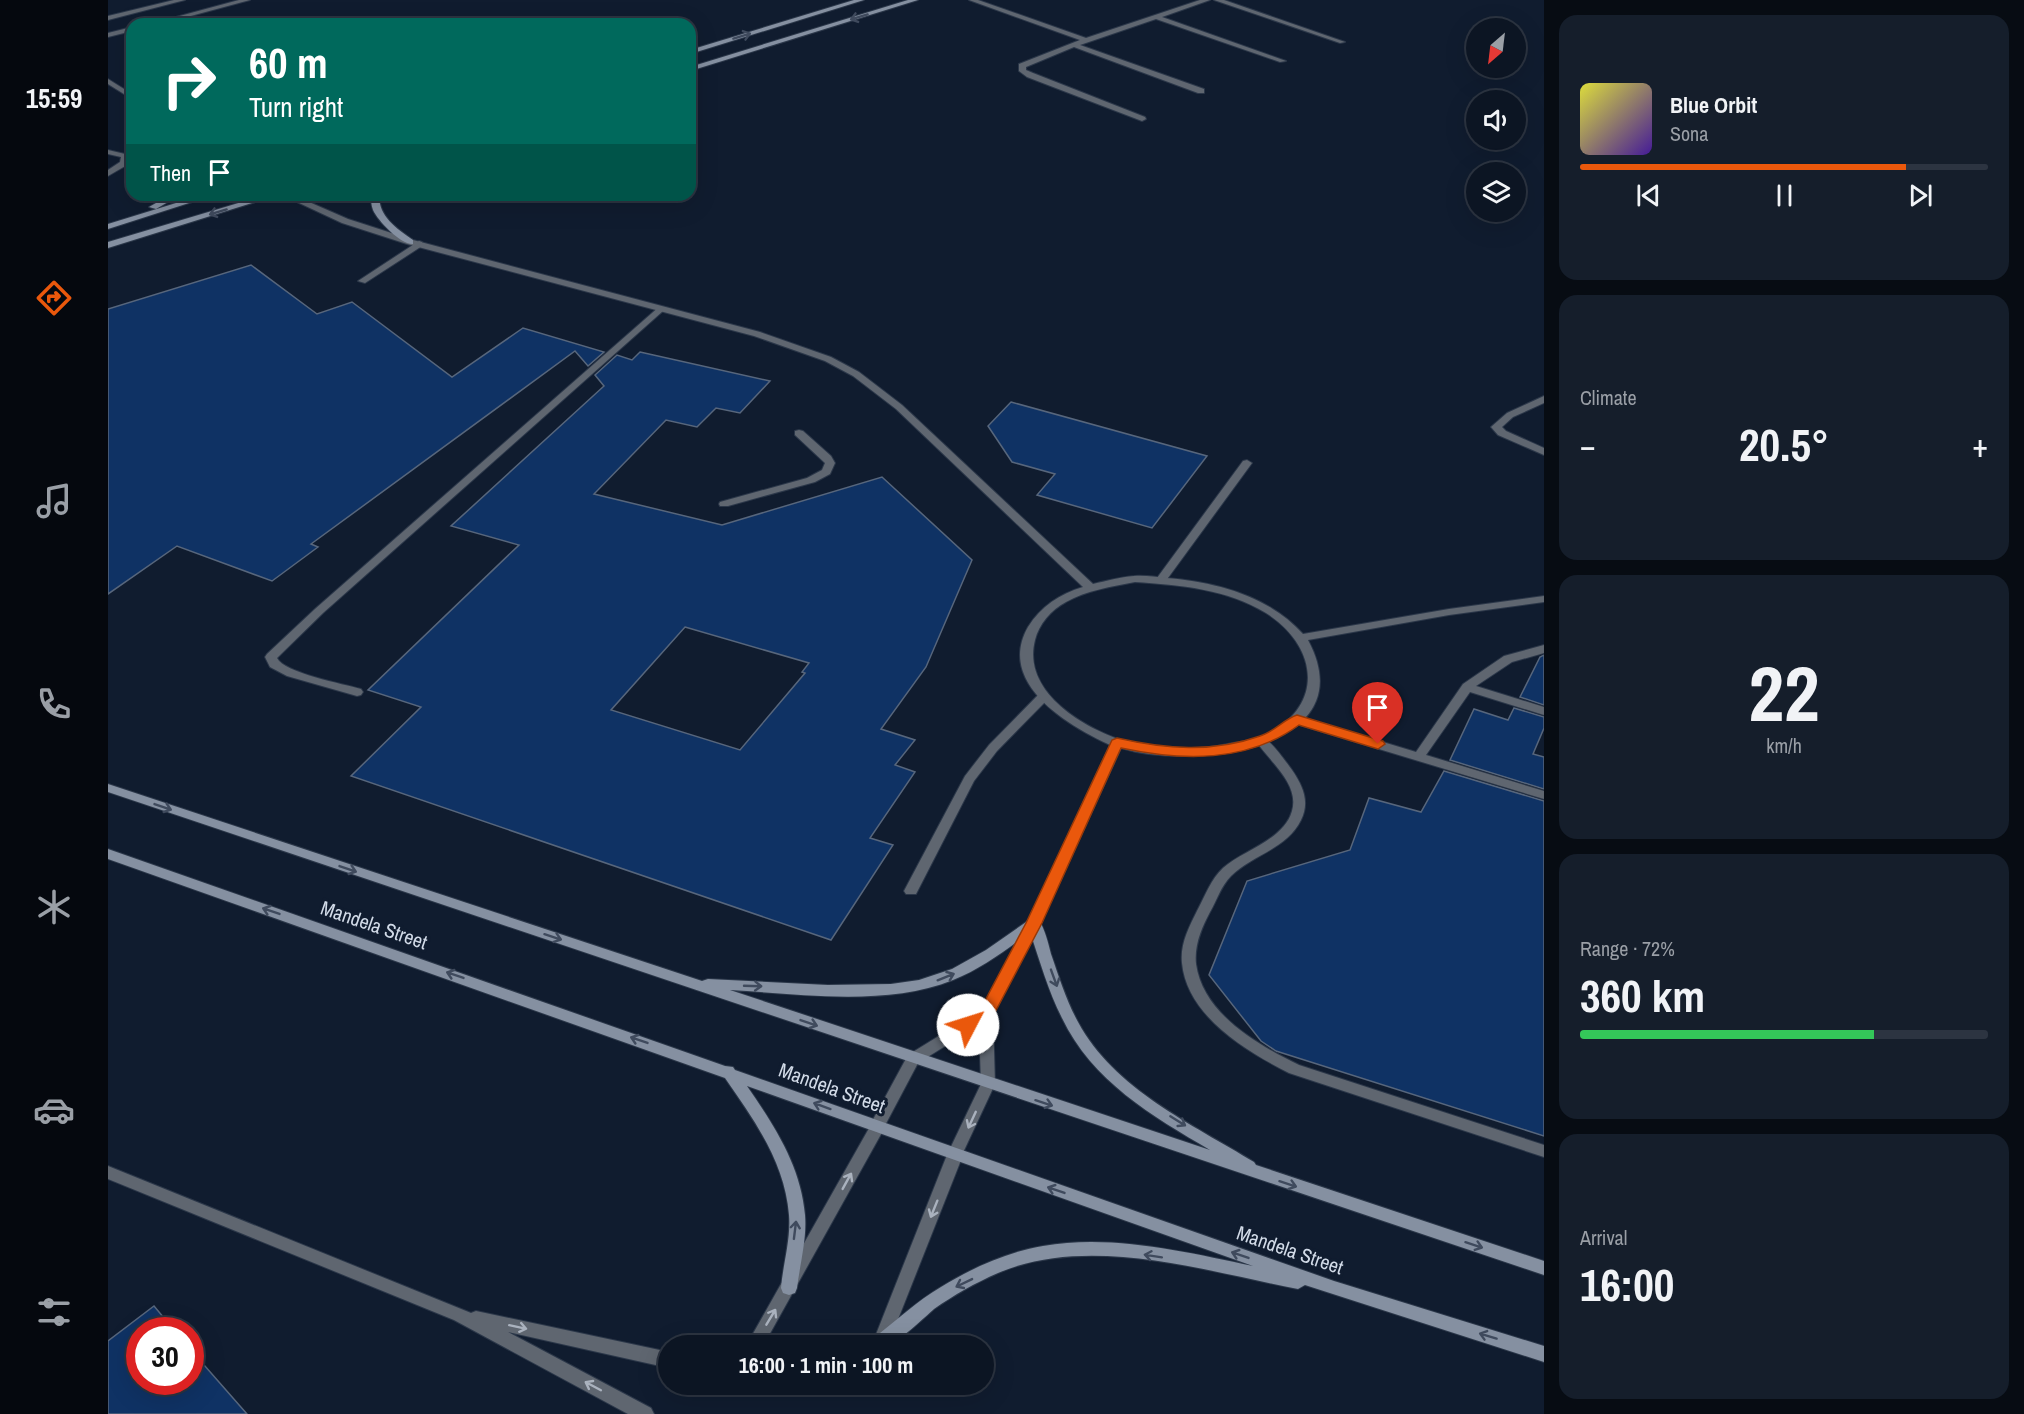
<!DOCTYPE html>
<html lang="en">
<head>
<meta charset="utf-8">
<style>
	body { margin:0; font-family:"Archivo Narrow",sans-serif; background:#151e2b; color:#f1f3f6; height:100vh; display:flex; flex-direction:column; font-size:22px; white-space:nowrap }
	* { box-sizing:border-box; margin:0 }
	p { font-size:20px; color:#9a9fa6 }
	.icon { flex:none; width:33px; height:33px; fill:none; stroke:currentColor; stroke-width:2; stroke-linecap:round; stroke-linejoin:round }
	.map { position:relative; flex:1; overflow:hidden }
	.drawer { display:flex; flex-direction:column; gap:15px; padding:15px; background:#070c13; width:480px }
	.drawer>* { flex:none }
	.top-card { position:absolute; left:18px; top:18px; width:570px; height:183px; border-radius:18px; box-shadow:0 6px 24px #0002,0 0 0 2px #2c3441; background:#00695c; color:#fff; overflow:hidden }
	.needle { width:39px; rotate:208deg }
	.controls { position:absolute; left:1358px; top:18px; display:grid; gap:12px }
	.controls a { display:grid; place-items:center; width:60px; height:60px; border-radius:50%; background:#0c1523; box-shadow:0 6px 24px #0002,0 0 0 2px #2c3441; font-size:30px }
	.speed { position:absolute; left:18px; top:1317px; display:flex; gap:12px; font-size:30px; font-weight:700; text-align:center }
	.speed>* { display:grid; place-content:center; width:78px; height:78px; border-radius:50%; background:#0c1523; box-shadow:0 6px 24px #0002,0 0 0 2px #2c3441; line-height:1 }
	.speed .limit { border:9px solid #d22; background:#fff; color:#111 }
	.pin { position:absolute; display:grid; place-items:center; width:51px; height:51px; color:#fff; margin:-62px -26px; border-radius:50% 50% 50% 0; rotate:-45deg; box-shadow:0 0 6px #0007 }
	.pin .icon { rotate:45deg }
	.me { position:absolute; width:66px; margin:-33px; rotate:50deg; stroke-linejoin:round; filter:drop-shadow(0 0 4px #0008) }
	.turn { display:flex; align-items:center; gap:21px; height:126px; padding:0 24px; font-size:27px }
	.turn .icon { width:78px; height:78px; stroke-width:2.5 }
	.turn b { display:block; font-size:42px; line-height:51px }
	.then { display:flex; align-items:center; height:57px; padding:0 24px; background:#0003; gap:12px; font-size:22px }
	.big { font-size:45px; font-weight:700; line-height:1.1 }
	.drawer .card { flex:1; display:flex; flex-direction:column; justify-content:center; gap:9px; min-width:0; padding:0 21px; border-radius:18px; background:#151e2b }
	.drawer .dial { align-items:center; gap:0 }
	.dial b { font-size:78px; line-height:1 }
	.song { display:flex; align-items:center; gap:18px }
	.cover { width:72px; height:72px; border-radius:9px; background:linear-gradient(135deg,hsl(60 70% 55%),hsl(260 70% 35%)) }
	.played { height:6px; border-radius:3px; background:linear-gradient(90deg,#ea580c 80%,#2c3441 80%) }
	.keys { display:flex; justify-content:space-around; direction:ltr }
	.heat { display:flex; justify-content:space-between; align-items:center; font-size:33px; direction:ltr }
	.charge { height:9px; border-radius:4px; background:linear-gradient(90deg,#34c759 72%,#2c3441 0) }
	.trip { position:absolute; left:550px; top:1335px; width:336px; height:60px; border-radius:30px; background:#0c1523; box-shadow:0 6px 24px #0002,0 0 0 2px #2c3441; font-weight:700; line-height:60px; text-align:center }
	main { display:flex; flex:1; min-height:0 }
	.menu { display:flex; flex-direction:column; width:108px; justify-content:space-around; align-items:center; background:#05080e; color:#9a9fa6 }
	.menu .icon { width:42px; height:42px }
	.menu .selected { color:#ea580c }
	.menu b { font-size:27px; color:#f1f3f6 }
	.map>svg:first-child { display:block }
	.building { fill:#0f3264; stroke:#57667c; stroke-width:1.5; fill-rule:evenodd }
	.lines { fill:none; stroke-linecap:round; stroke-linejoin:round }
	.lane-casing { stroke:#2b3749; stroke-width:2 }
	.street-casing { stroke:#2b3749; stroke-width:2 }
	.secondary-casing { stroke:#2b3749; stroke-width:2 }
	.lane { fill:#5f6670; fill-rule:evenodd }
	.street { fill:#5f6670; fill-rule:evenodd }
	.secondary { fill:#8590a1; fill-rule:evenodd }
	.oneway { stroke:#3f4a5d }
	.oneway2 { stroke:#aab2be }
	.route { fill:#ea580c; stroke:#983908; stroke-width:1.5 }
	.labels { text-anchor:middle; stroke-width:6; stroke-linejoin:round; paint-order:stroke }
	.near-street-label { font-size:20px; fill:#d2dbe8; stroke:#101c2f }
</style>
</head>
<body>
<main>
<nav class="menu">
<b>15:59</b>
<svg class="icon selected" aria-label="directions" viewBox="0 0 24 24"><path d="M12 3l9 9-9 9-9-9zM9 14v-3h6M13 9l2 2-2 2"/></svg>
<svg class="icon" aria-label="music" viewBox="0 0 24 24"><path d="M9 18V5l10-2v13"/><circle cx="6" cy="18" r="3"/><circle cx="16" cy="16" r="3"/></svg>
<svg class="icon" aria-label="phone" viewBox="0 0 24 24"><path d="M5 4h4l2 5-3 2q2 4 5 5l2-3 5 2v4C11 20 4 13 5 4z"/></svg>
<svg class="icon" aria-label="climate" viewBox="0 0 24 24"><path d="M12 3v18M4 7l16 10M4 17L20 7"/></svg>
<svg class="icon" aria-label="car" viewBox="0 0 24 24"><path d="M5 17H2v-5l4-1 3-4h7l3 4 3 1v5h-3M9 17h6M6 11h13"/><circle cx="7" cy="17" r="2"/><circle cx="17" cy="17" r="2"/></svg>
<svg class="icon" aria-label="filters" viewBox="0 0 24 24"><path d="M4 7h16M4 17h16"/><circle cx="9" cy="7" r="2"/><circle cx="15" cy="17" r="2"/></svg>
</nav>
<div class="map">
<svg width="1436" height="1414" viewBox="0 0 1436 1414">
	<rect width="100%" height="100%" fill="#101c2f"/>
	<!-- building -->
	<path class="building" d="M 143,265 L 209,314 L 244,302 L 344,377 L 415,328 L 496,352 L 480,366 L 467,351 L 203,544 L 210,547 L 164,581 L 69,546 L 0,594 L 0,309 Z
		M 532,352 L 662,381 L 632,413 L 608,408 L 589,427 L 558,420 L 486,494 L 614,525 L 774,477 L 864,560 L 818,667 L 773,729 L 807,740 L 787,765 L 807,772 L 762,838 L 785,845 L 723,940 L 243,776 L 313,707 L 260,690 L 411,545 L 343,526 L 496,386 L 487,375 L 509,355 L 524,360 ZM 577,627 L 701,663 L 694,672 L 697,673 L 632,750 L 503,710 Z
		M 903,402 L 1099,456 L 1044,528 L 929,495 L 947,474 L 904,462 L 880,426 Z
		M 1436,655 L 1436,705 L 1412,697 L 1432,657 Z
		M 1406,708 L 1436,717 L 1436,728 L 1425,754 L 1436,757 L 1436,789 L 1342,760 L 1366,709 L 1400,720 Z
		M 1336,771 L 1436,801 L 1436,1136 L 1168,1051 L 1153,1041 L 1101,975 L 1139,881 L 1242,850 L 1261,798 L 1313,812 Z
		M 46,1306 L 66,1330 L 32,1330 L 32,1382 L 82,1382 L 82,1349 L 139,1414 L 0,1414 L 0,1341 Z"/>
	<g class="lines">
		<!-- lane casing -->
		<g class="lane-casing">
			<path id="lane" d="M 66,0 L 77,0 L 0,20 L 0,16 Z
				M 131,0 L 142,0 L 53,24 L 42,24 Z
				M 861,0 L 870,0 L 978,38 L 1092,0 L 1102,0 L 1054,17 L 1178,61 L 1172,62 L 1048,19 L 972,45 L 1096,89 L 1096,93 L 1090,93 L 966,47 L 918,67 L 918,70 L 925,73 L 1037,117 L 1038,119 L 1034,121 L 919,77 L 911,71 L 911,64 L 972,40 Z
				M 1106,0 L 1116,0 L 1237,42 L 1232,43 Z
				M 24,27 L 24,31 L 0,37 L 0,33 Z
				M 0,79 L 24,94 L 24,99 L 0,84 Z
				M 0,150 L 17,154 L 24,152 L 24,156 L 21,157 L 19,165 L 0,176 L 0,170 L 12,162 L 13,157 L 0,154 Z
				M 311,241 L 314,242 L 314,246 L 257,283 L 250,281 Z
				M 552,306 L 556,309 L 555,311 L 215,613 L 169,658 C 176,673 236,684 253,689 L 255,692 L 253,695 L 249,696 L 179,676 L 162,667 L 157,657 L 159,654 L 207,609 Z
				M 1436,396 L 1436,403 L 1405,417 L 1394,427 L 1398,431 L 1436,448 L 1436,455 L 1390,435 L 1383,427 L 1399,413 Z
				M 691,430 L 695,431 L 723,456 L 727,463 L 722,474 L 707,482 L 620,506 L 612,506 L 611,504 L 612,502 L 699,478 L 714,470 L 717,463 L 687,435 L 687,431 Z
				M 1139,460 L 1144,463 L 1057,582 L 1049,582 L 1047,580 L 1049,578 L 1135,461 Z
				M 1436,645 L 1436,653 L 1404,662 L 1368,686 L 1436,707 L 1436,715 L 1362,692 L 1318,755 L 1436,791 L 1436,799 L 1185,723 L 1183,720 L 1189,716 L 1308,752 L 1355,684 L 1396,656 Z
				M 935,693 L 941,697 L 939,700 L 889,751 L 866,781 L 808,894 L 798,894 L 796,891 L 857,776 L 881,745 L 931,694 Z
				M 1154,737 C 1163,740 1178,762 1184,770 C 1195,786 1202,802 1193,820 C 1179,849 1144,855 1123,876 C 1113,886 1109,900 1102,912 C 1094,927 1086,945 1088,964 C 1095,1014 1150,1045 1191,1065 L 1436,1145 L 1436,1157 L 1181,1073 C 1138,1051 1079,1016 1074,963 C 1072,944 1081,927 1089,911 C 1097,896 1103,879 1115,868 C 1135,850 1176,840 1184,811 C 1192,784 1161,761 1148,741 Z
				M 769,1121 L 774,1123 L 777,1127 L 655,1346 L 638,1346 L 764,1123 Z
				M 847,1149 L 852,1151 L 855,1155 L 781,1342 L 780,1346 L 766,1346 L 765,1342 L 839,1155 L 842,1151 Z
				M 0,1166 L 363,1313 L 368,1311 L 561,1352 L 561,1368 L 400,1332 L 543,1408 L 546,1414 L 520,1414 L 346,1320 L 0,1179 Z
				M 744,1384 L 761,1384 L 757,1393 L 751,1396 L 745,1393 L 742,1388 Z"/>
		</g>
		<!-- street casing -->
		<g class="street-casing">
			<path id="street" d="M 174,195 L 185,195 L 240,219 L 305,240 L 652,332 L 723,357 L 751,372 L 794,405 L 985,584 C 998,581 1012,577 1026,576 C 1036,575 1048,577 1058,578 C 1108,582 1161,596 1195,634 L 1341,609 L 1436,596 L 1436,602 L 1341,615 L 1200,640 C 1259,751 1082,770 1013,748 L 933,923 L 885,1014 L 887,1084 L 852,1159 L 847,1161 L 842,1159 L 839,1155 L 873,1084 L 871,1025 L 810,1063 L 774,1131 L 769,1133 L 764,1131 L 761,1127 L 800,1055 L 873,1010 L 919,923 L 1002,745 C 960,726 888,683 920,627 C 933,606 952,594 975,587 L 788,409 L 745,376 L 717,361 L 646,336 L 299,244 L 234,223 ZM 1027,582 C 1072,585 1119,589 1158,613 C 1207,644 1218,700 1164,732 C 1153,739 1137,741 1125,743 C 1092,750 1058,752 1026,744 C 981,732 913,694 927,640 C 931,624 943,610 958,602 C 979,590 1003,587 1027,582 Z"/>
		</g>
		<!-- secondary casing -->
		<g class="secondary-casing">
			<path id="secondary" d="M 746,0 L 756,0 L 582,54 L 582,50 Z
				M 800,0 L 810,0 L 582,71 L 582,67 Z
				M 62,195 L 72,195 L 48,209 L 41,207 Z
				M 94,195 L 106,195 L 0,229 L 0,224 Z
				M 157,195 L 170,195 L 0,248 L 0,242 Z
				M 263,195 L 271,195 C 271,217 288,228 305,240 L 305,244 C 293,245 270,221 265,210 C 263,205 263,200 263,195 Z
				M 0,784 L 594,981 L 600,979 L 720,985 L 783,984 L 811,980 L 844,969 L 878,950 L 921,920 L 931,920 C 937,930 940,942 943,954 C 951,977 958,1000 970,1022 C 1006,1089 1084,1124 1146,1162 L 1148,1165 L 1436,1261 L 1436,1275 L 0,792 ZM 922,932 C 932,961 940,991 954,1018 C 984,1081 1044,1116 1102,1150 L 622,990 C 692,994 778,1007 845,980 C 873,969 898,950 922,932 Z
				M 0,849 L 617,1066 L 625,1067 L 627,1070 L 1226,1281 L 1436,1346 L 1436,1362 L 1197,1285 L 1190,1289 C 1097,1271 981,1234 890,1273 C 867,1283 846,1295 826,1309 C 817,1317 789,1343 780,1346 C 776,1346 770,1346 766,1346 L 765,1342 L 767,1337 C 789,1320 809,1301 833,1287 C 864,1268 899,1252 935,1246 C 1004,1234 1077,1252 1145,1266 L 639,1086 C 666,1125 693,1166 697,1215 C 699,1239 692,1264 689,1288 L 687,1293 L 681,1295 L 675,1293 L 673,1288 C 675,1264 683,1239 681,1215 C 677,1162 646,1120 617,1078 L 0,859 Z"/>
		</g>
		<!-- lane -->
		<use href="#lane" class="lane"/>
		<!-- street -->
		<use href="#street" class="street"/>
		<!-- secondary -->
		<use href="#secondary" class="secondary"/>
	</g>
	<!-- one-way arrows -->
	<defs><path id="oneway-shaft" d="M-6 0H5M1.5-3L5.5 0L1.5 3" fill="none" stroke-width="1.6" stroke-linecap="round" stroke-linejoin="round" transform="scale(1.5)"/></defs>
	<g class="oneway">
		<use href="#oneway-shaft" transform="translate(751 17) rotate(163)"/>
		<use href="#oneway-shaft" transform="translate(634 36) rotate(-17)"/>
		<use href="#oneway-shaft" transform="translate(110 212) rotate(163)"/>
		<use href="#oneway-shaft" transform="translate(55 807) rotate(19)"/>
		<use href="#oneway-shaft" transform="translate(240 869) rotate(19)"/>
		<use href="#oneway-shaft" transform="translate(163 911) rotate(-161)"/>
		<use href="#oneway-shaft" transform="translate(445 937) rotate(18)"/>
		<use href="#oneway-shaft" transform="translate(347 975) rotate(-161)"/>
		<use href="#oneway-shaft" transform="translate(838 977) rotate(-22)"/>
		<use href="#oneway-shaft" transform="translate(946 978) rotate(70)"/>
		<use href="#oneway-shaft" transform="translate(645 986) rotate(2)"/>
		<use href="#oneway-shaft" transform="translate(701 1023) rotate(19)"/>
		<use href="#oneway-shaft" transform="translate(531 1040) rotate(-161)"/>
		<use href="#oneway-shaft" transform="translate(936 1103) rotate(18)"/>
		<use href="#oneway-shaft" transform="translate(714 1106) rotate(-160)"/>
		<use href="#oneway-shaft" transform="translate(1070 1121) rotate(32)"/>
		<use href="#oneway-shaft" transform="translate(1180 1184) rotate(18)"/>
		<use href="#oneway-shaft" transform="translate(948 1190) rotate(-161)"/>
		<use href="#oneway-shaft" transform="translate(687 1230) rotate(-83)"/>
		<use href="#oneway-shaft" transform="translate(1366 1245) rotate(18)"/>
		<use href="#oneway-shaft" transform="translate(1132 1255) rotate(-161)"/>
		<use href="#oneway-shaft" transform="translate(1045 1256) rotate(-171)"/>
		<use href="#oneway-shaft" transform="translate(856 1283) rotate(154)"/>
		<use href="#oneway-shaft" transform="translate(1380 1336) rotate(-163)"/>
	</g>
	<g class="oneway2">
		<use href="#oneway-shaft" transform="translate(864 1120) rotate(115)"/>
		<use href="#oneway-shaft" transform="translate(739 1181) rotate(-61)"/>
		<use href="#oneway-shaft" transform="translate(826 1209) rotate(112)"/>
		<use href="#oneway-shaft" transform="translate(663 1317) rotate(-59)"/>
		<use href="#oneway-shaft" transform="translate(410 1327) rotate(12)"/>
		<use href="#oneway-shaft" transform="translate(485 1386) rotate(-152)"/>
	</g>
	<!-- route -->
	<path class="route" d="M 1189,715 L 1275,741 L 1277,744 L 1270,749 L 1191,725 C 1139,763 1074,761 1013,748 L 934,923 L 884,1018 L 865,1029 L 854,1029 L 851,1025 L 872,1010 L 918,923 L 1004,740 L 1009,738 C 1058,749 1104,753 1152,736 C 1166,732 1176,719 1189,715 Z"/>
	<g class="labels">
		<!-- near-street labels -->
		<g class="near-street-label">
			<text transform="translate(266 925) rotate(19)" y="7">Mandela Street</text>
			<text transform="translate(724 1088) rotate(20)" y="7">Mandela Street</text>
			<text transform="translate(1182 1250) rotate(19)" y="7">Mandela Street</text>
		</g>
	</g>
</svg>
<div class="controls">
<a><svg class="needle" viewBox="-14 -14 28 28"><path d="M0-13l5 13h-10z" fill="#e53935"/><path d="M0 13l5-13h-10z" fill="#9a9fa6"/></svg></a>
<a><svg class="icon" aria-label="sound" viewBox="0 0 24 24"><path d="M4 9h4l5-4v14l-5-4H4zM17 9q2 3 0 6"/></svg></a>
<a><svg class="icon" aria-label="layers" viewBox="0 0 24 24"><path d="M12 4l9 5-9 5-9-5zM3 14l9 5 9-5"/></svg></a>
</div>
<div class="speed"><div class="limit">30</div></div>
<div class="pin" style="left:1270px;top:744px;background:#d93025"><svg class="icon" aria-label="arrive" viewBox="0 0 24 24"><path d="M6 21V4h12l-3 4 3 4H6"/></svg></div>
<svg class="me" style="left:860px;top:1025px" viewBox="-20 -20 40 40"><circle r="19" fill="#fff"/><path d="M0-13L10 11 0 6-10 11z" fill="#ea580c"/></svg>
<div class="trip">16:00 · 1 min · 100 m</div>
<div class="top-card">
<div class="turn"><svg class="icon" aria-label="right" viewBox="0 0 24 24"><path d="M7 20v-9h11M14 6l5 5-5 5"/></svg><div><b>60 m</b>Turn right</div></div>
<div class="then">Then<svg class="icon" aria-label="arrive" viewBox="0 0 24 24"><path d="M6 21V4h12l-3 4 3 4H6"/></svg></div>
</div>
</div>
<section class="drawer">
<div class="card">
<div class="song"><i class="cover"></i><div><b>Blue Orbit</b><p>Sona</p></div></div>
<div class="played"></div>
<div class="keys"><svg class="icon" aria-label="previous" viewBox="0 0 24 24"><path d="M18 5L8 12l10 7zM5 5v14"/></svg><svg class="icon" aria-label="pause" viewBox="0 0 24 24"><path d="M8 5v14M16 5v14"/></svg><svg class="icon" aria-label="next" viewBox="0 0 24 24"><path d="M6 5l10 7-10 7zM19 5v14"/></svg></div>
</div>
<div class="card"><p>Climate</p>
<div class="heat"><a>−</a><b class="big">20.5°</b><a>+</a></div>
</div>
<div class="card dial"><b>22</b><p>km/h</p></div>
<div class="card"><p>Range · 72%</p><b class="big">360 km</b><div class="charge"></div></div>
<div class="card"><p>Arrival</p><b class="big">16:00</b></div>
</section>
</main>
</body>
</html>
